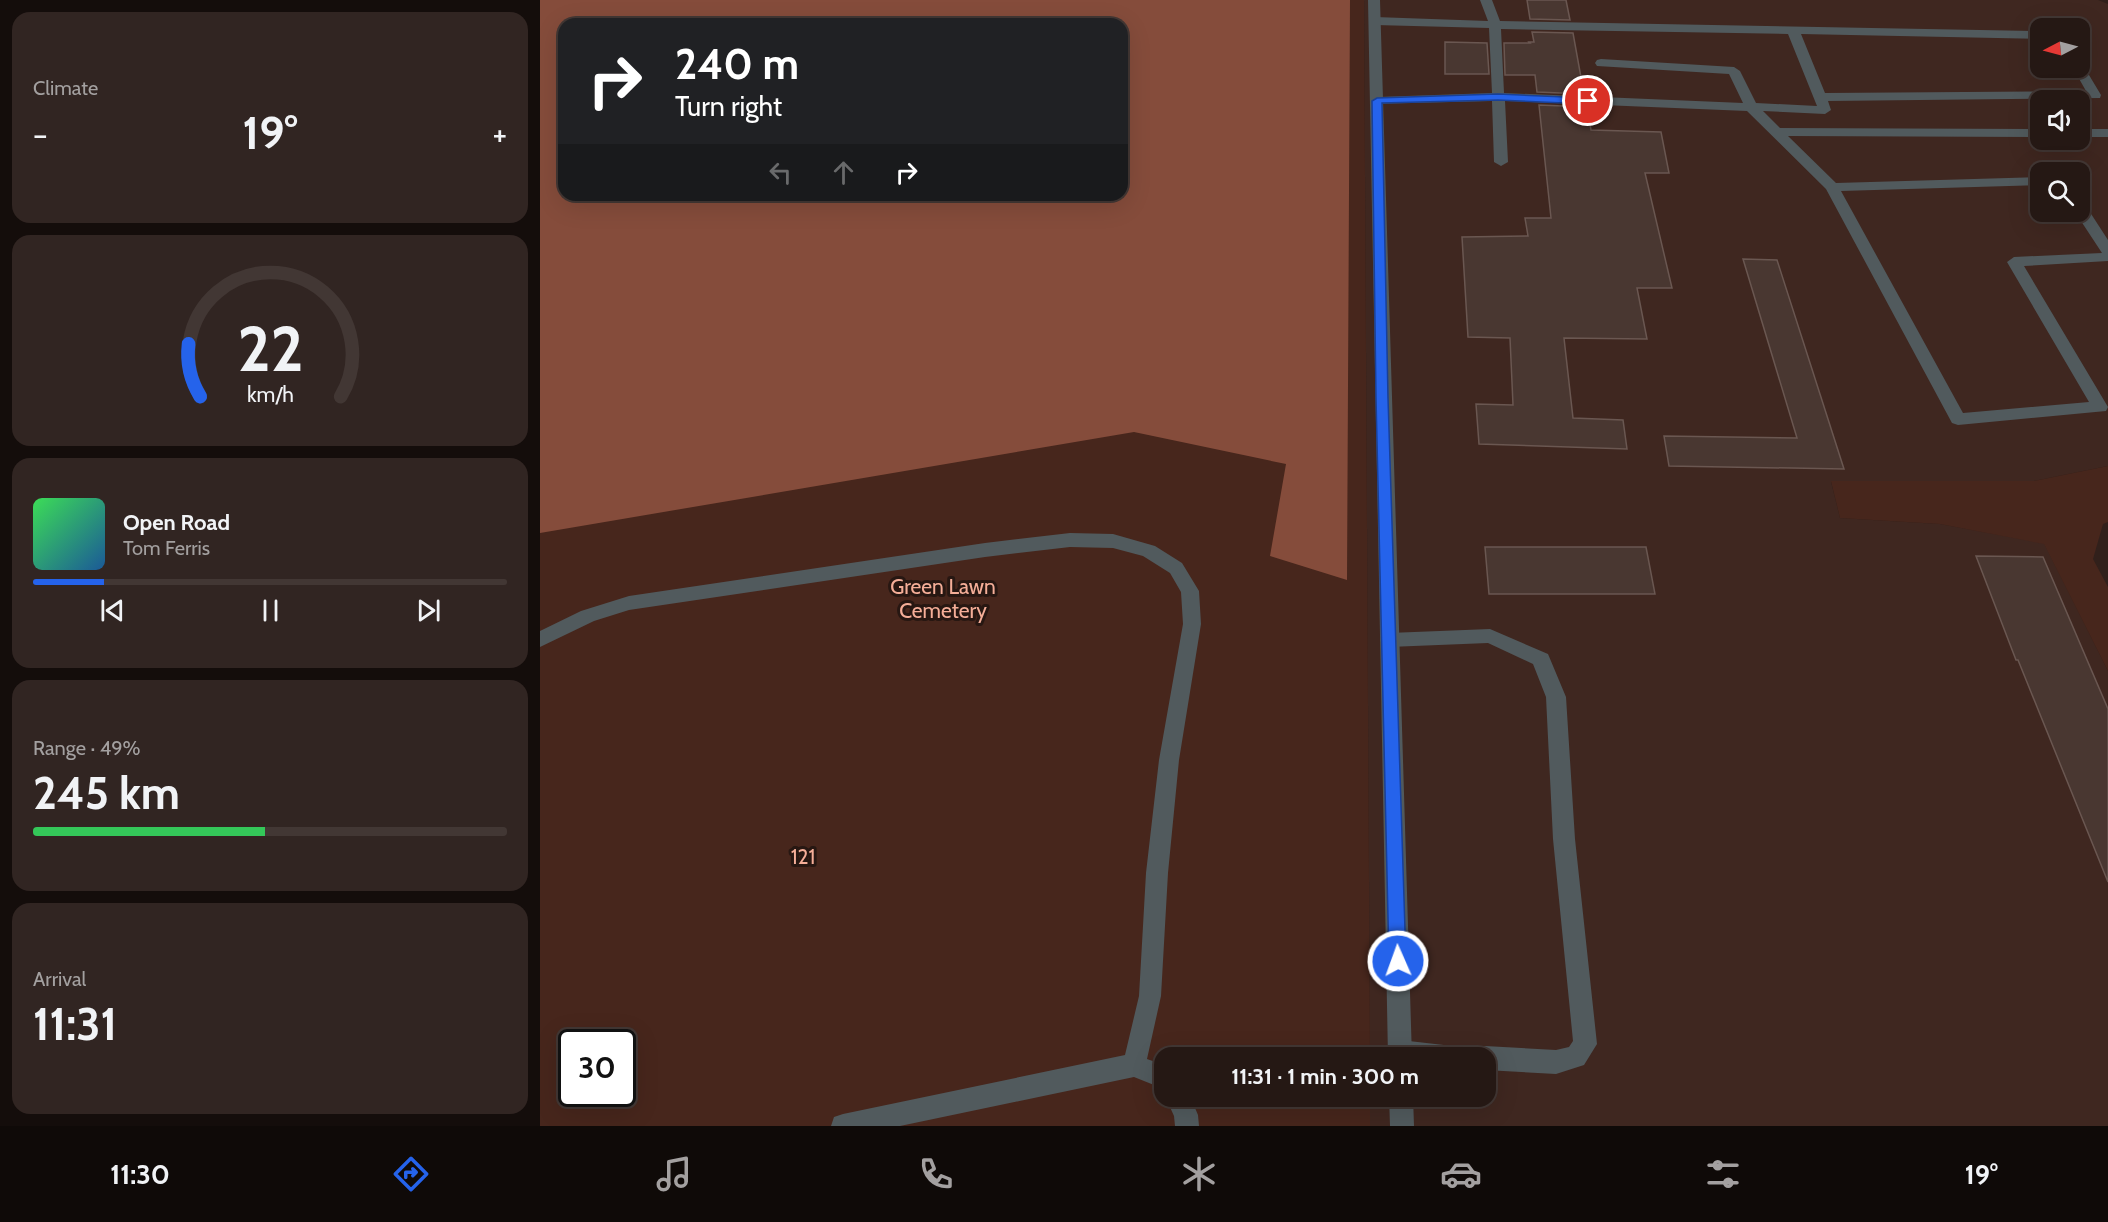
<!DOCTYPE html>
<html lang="en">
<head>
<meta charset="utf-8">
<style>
	body { margin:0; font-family:Cabin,sans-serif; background:#312522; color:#f1f3f6; height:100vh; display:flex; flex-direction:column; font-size:22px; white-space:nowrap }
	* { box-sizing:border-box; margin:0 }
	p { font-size:20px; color:#a3a0a0 }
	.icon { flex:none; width:33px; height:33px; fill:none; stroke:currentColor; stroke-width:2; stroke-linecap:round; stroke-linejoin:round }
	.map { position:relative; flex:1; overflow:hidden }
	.details { display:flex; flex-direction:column; gap:12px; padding:12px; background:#140d0b; width:540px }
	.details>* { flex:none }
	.hud { position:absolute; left:18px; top:18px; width:570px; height:183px; border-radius:18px; box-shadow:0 6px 24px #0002,0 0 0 2px #423734; background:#202124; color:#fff; overflow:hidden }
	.needle { width:39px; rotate:264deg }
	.tools { position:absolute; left:1490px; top:18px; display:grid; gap:12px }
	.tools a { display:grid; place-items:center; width:60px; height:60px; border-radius:12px; background:#251814; box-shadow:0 6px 24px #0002,0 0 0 2px #423734; font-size:30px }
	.speed { position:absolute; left:18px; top:1029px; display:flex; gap:12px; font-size:30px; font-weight:700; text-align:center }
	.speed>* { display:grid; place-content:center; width:78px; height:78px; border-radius:50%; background:#251814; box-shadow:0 6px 24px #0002,0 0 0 2px #423734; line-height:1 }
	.speed .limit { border:3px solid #111; border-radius:9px; background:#fff; color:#111 }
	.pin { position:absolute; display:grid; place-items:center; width:51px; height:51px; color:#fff; margin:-26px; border:3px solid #fff; border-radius:50%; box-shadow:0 2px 6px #0007 }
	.me { position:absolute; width:66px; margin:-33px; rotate:358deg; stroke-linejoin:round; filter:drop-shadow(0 0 4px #0008) }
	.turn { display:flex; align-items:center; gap:21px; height:126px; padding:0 18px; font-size:27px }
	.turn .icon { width:78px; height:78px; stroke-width:2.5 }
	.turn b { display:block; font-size:42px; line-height:51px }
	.lanes { display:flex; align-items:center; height:57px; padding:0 18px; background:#0003; justify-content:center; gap:30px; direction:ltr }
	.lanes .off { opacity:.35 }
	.big { font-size:45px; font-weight:700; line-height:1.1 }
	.details .card { flex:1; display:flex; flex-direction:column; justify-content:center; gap:9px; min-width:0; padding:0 21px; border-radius:18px; background:#312522 }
	.details .dial { align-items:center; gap:0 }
	.dial svg { height:156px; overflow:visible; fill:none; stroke:#423734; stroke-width:7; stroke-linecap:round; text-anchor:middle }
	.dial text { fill:#f1f3f6; stroke:none }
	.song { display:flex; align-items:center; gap:18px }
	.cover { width:72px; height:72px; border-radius:9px; background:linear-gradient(135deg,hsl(130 70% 55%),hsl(210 70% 35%)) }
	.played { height:6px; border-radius:3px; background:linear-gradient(90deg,#2563eb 15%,#423734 15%) }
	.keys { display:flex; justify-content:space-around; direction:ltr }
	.heat { display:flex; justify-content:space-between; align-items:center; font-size:33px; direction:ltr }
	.charge { height:9px; border-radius:4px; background:linear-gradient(90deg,#34c759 49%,#423734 0) }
	.trip { position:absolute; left:614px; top:1047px; width:342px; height:60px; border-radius:18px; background:#251814; box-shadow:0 6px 24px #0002,0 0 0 2px #423734; font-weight:700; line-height:60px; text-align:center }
	.dock { display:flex; height:96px; justify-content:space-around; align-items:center; background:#0f0a08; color:#a3a0a0 }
	.dock .icon { width:42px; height:42px }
	.dock .on { color:#2563eb }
	.dock b { font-size:27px; color:#f1f3f6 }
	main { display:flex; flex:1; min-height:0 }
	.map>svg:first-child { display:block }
	.built { fill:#3f2720; fill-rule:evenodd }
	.green { fill:#47261c; fill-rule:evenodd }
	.forest { fill:#854c3b; fill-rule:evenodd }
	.building { fill:#493731; stroke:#6a5751; stroke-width:1.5 }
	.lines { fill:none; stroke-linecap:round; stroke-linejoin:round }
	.lane { fill:#515a5d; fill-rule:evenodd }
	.street { fill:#515a5d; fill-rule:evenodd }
	.route { fill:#2563eb; stroke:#184099; stroke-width:1.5 }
	.labels { text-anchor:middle; stroke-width:6; stroke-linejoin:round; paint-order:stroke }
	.park-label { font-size:21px; fill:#f5ae98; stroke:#271712 }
</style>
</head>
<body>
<main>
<section class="details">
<div class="card"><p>Climate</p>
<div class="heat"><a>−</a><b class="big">19°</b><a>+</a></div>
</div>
<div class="card dial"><svg viewBox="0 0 100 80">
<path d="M14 69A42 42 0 1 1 86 69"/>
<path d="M14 69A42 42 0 0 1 8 42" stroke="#2563eb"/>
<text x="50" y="56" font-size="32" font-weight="700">22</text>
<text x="50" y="72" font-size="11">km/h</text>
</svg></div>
<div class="card">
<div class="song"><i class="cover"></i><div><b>Open Road</b><p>Tom Ferris</p></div></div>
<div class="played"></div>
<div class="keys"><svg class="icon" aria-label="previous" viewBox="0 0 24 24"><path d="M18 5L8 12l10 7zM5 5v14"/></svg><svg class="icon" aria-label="pause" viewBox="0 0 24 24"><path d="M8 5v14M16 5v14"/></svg><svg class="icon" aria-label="next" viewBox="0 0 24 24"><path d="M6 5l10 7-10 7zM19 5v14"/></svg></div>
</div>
<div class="card"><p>Range · 49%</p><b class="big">245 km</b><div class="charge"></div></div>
<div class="card"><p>Arrival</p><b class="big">11:31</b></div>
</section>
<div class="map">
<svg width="1568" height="1126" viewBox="0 0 1568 1126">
	<rect width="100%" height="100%" fill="#31201b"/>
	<!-- built -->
	<path class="built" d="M 824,0 L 1558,0 L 1568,4 L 1568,466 L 1494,481 L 1291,482 L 1300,518 L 1400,524 L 1504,543 L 1568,671 L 1568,1126 L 830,1126 L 830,1097 L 945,1096 L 945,1058 L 830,1057 ZM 1500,28 L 1539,28 L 1539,68 L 1500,68 ZM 1500,100 L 1539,100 L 1539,140 L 1500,140 ZM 1500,172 L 1539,172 L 1539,212 L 1500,212 Z"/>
	<!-- green -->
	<path class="green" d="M 0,0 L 824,0 L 830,1057 L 624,1058 L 624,1096 L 830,1097 L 830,1126 L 0,1126 ZM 24,24 L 582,24 L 582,195 L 24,195 ZM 32,1042 L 82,1042 L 82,1094 L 32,1094 Z
		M 1568,466 L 1568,522 L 1563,524 L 1553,559 L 1568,587 L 1568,671 L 1504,544 L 1400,524 L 1300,518 L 1291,481 L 1494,481 Z"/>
	<!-- forest -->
	<path class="forest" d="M 0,0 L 810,0 L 807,580 L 730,556 L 746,464 L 594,432 L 0,533 ZM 24,24 L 582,24 L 582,195 L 24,195 Z"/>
	<!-- building -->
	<path class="building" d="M 987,0 L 1026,0 L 1030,20 L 990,19 Z
		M 992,32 L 1033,33 L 1044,94 L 997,92 L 995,75 L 965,75 L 964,43 L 990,43 L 989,42 L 994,42 Z
		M 905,42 L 947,43 L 949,74 L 905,74 Z
		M 999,105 L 1047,107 L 1051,130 L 1121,132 L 1129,173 L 1105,173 L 1132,288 L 1097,288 L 1107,339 L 1024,338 L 1033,418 L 1083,420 L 1087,449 L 939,444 L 936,404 L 973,405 L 970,338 L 928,337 L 922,237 L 988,236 L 985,218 L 1011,218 Z
		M 1203,259 L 1237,260 L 1304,469 L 1129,466 L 1124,436 L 1257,438 Z
		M 945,547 L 1106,547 L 1115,594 L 949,594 Z
		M 1436,556 L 1503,557 L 1568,709 L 1568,882 L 1478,660 L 1476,660 Z"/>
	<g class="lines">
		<!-- lane -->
		<path class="lane" d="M 940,0 L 952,0 L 960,21 L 1500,31 L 1500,39 L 1261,34 L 1285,93 L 1546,91 L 1533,68 L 1539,68 L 1539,64 L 1543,65 L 1561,95 L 1560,98 L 1288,101 L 1291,110 L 1285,114 L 1223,111 L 1240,128 L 1500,129 L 1500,137 L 1248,136 L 1296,183 L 1500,177 L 1500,185 L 1301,191 L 1423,413 L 1549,402 L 1467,262 L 1474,257 L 1562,253 L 1535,212 L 1539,212 L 1539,202 L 1544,203 L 1568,240 L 1568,261 L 1484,266 L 1568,407 L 1566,411 L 1418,425 L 1412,423 L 1286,189 L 1207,111 L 965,101 L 968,162 L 961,166 L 954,162 L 952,101 L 832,104 L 831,101 L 837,97 L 952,93 L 949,28 L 835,25 L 829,21 L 835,17 L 948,21 ZM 961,29 L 1248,34 L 1277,106 L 1216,103 L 1200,71 L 1194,67 L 1061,59 L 1057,60 L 1055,63 L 1057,66 L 1189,74 L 1203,103 L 964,93 Z
			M 1539,129 L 1568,129 L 1568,137 L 1539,137 Z
			M 530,533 L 573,534 L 615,546 L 642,563 L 659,591 L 661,624 L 639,760 L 628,873 L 621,996 L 607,1059 L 624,1065 L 624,1089 L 594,1077 L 360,1126 L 291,1126 L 294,1117 L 303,1114 L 585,1055 L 599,996 L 606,873 L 619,760 L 643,624 L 641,592 L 630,573 L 603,556 L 573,548 L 530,547 L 445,557 L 89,610 L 54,621 L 0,647 L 0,631 L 41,611 L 89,596 L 445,543 Z
			M 950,629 L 1008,654 L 1026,697 L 1035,839 L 1057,1044 L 1044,1065 L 1016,1074 L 945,1070 L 945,1058 L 851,1058 L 848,1052 L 852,1044 L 860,1040 L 939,1049 L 945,1046 L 1016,1050 L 1029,1047 L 1033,1041 L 1013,839 L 1006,697 L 993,664 L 948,643 L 849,647 L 842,645 L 840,640 L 842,635 L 849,633 Z
			M 625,1096 L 650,1096 L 658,1115 L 659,1126 L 635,1126 L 634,1116 Z"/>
		<!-- street -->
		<path class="street" d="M 828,0 L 840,0 L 872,1058 L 848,1058 Z
			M 849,1096 L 873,1096 L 874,1126 L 850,1126 Z"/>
	</g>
	<!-- route -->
	<path class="route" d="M 958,94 L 1048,98 L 1053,101 L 1048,104 L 958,100 L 842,103 L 848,398 L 866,961 L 864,966 L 858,969 L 852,966 L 849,961 L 836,398 L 832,101 L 837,98 Z"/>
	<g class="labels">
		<!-- park labels -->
		<g class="park-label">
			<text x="403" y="594">Green Lawn<tspan x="403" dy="24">Cemetery</tspan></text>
			<text x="263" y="864">121</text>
		</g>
	</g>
</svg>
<div class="tools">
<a><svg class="needle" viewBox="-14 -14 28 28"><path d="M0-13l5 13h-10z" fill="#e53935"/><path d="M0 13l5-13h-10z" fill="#a3a0a0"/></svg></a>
<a><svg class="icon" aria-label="sound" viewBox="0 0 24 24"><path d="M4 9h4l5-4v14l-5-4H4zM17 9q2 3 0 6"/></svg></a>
<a><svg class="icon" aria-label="search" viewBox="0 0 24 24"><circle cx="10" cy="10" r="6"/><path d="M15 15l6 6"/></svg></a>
</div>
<div class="speed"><div class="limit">30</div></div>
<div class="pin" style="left:1048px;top:101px;background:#d93025"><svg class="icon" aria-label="arrive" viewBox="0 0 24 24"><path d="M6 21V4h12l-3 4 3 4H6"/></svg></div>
<svg class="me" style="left:858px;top:961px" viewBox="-20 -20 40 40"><circle r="17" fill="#2563eb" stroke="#fff" stroke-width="3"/><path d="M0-11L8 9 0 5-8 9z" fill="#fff"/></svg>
<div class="trip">11:31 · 1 min · 300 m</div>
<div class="hud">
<div class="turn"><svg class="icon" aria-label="right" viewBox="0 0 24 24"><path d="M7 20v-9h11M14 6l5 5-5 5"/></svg><div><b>240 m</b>Turn right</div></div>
<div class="lanes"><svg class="icon off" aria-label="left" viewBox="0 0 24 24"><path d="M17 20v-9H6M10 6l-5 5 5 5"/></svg><svg class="icon off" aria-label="ahead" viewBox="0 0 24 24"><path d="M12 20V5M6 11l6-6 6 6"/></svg><svg class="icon" aria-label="right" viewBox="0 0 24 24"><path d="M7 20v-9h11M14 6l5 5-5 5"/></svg></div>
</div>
</div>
</main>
<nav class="dock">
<b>11:30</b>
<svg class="icon on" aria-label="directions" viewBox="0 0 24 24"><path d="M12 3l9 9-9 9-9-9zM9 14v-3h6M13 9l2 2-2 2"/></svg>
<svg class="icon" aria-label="music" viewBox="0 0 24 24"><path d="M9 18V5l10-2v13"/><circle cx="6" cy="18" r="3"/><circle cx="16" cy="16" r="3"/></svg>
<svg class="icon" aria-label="phone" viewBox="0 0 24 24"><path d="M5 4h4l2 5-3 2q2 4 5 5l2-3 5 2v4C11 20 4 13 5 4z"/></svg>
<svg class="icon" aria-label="climate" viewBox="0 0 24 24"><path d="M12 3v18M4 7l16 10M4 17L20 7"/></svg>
<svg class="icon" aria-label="car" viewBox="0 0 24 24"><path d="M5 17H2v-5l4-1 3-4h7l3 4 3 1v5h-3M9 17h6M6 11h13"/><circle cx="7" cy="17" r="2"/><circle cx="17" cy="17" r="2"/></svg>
<svg class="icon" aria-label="filters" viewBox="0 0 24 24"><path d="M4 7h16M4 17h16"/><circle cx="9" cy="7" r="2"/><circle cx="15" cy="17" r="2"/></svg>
<b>19°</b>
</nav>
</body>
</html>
